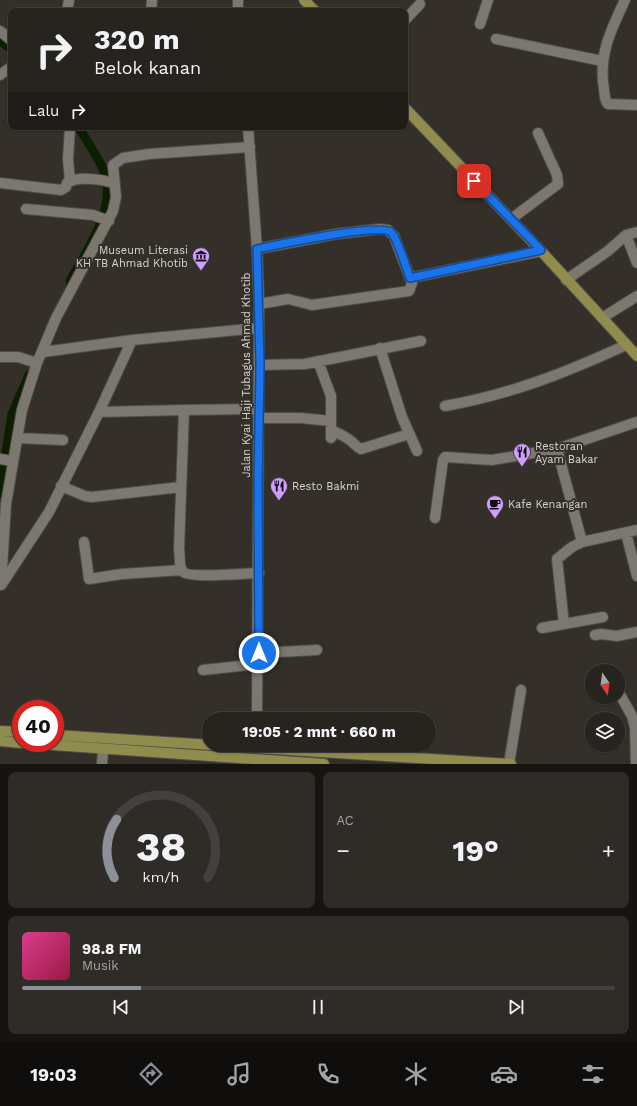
<!DOCTYPE html>
<html lang="id">
<head>
<meta charset="utf-8">
<style>
	body { margin:0; font-family:"Work Sans",sans-serif; background:#2f2c28; color:#f1f3f6; height:100vh; display:flex; flex-direction:column; font-size:15px; white-space:nowrap }
	* { box-sizing:border-box; margin:0 }
	p { font-size:13px; color:#a4a4a4 }
	.icon { flex:none; width:22px; height:22px; fill:none; stroke:currentColor; stroke-width:2; stroke-linecap:round; stroke-linejoin:round }
	.map { position:relative; height:764px; overflow:hidden }
	.details { display:flex; flex-direction:column; gap:8px; padding:8px; background:#151411; flex:1 }
	.details>* { flex:none }
	.guide { position:absolute; left:8px; top:8px; width:400px; height:122px; border-radius:8px; box-shadow:0 1px 3px #0004,0 0 0 1px #43413d; background:#27241f; color:#f1f3f6; overflow:hidden }
	.needle { width:26px; rotate:167deg }
	.buttons { position:absolute; left:585px; top:664px; display:grid; gap:8px }
	.buttons a { display:grid; place-items:center; width:40px; height:40px; border-radius:50%; background:#27241f; box-shadow:0 1px 3px #0004,0 0 0 1px #43413d; font-size:20px }
	.speed { position:absolute; left:12px; top:700px; display:flex; gap:8px; font-size:20px; font-weight:700; text-align:center }
	.speed>* { display:grid; place-content:center; width:52px; height:52px; border-radius:50%; background:#27241f; box-shadow:0 1px 3px #0004,0 0 0 1px #43413d; line-height:1 }
	.speed .limit { border:6px solid #d22; background:#fff; color:#111 }
	.pin { position:absolute; display:grid; place-items:center; width:34px; height:34px; color:#fff; margin:-17px; border-radius:8px; box-shadow:0 2px 6px #0006 }
	.me { position:absolute; width:44px; margin:-22px; rotate:0deg; stroke-linejoin:round; filter:drop-shadow(0 0 3px #0008) }
	.turn { display:flex; align-items:center; gap:14px; height:84px; padding:0 20px; font-size:18px }
	.turn .icon { width:52px; height:52px; stroke-width:2.5 }
	.turn b { display:block; font-size:28px; line-height:34px }
	.then { display:flex; align-items:center; height:38px; padding:0 20px; background:#0003; gap:8px; font-size:15px }
	.big { font-size:30px; font-weight:700; line-height:1.1 }
	.details .tile { flex:1; display:flex; flex-direction:column; justify-content:center; gap:6px; min-width:0; padding:0 14px; border-radius:8px; background:#2f2c28 }
	.details .dial { align-items:center; gap:0 }
	.dial svg { height:104px; overflow:visible; fill:none; stroke:#43413d; stroke-width:7; stroke-linecap:round; text-anchor:middle }
	.dial text { fill:#f1f3f6; stroke:none }
	.song { display:flex; align-items:center; gap:12px }
	.cover { width:48px; height:48px; border-radius:6px; background:linear-gradient(135deg,hsl(330 70% 55%),hsl(340 70% 35%)) }
	.played { height:4px; border-radius:2px; background:linear-gradient(90deg,#8c9099 20%,#43413d 20%) }
	.keys { display:flex; justify-content:space-around; direction:ltr }
	.heat { display:flex; justify-content:space-between; align-items:center; font-size:22px; direction:ltr }
	.details .tiles { flex:1; display:grid; gap:8px; grid-template-columns:1fr 1fr }
	.tile:last-child { grid-column:span 2 }
	.trip { position:absolute; left:202px; top:712px; width:234px; height:40px; border-radius:20px; background:#27241f; box-shadow:0 1px 3px #0004,0 0 0 1px #43413d; font-weight:700; line-height:40px; text-align:center }
	.dock { display:flex; height:64px; justify-content:space-around; align-items:center; background:#100e0c; color:#a4a4a4 }
	.dock .icon { width:28px; height:28px }
	.dock .on { color:#8c9099 }
	.dock b { font-size:18px; color:#f1f3f6 }
	.map>svg:first-child { display:block }
	.lines { fill:none; stroke-linecap:round; stroke-linejoin:round }
	.canal { stroke:#0b1f00; stroke-width:9 }
	.minor-casing { stroke:#504d46; stroke-width:12 }
	.major-casing { stroke:#504d46; stroke-width:12 }
	.minor { stroke:#7c786f; stroke-width:10 }
	.major { stroke:#8f8c4d; stroke-width:10 }
	.route-casing { stroke:#114b97; stroke-width:10 }
	.route { stroke:#1a73e8; stroke-width:7 }
	.labels { text-anchor:middle; stroke-width:4; stroke-linejoin:round; paint-order:stroke }
	.poi-label { font-size:11px; fill:#d7d4d0; stroke:#343029; text-anchor:start }
	.street-label { font-size:11px; fill:#d7d4d0; stroke:#343029 }
</style>
</head>
<body>
<div class="map">
<svg width="637" height="764" viewBox="0 0 637 764">
	<rect width="100%" height="100%" fill="#343029"/>
	<g class="lines">
		<!-- canal -->
		<path class="canal" d="M 0,41 L 11,49
			M 70,281 C 86,251 118,208 104,172 C 98,156 87,141 78,127
			M 0,493 L 12,414 L 29,375"/>
		<!-- minor casing -->
		<g class="minor-casing">
			<path id="minor" d="M 238,0 L 238,11
				M 625,0 C 611,30 598,55 604,89 C 605,95 604,100 608,104 L 637,105
				M 67,11 L 69,0
				M 151,11 L 152,0
				M 405,20 L 420,4
				M 480,24 L 488,0
				M 0,31 L 11,40
				M 496,39 L 602,61
				M 0,75 L 11,67
				M 248,127 L 257,249 L 259,304 L 257,719
				M 70,181 L 68,159 L 70,127
				M 0,183 L 61,190 L 66,187 L 67,183 C 78,176 101,179 114,183
				M 26,209 L 93,215 L 109,221
				M 511,219 L 558,184 L 557,175 L 538,133
				M 626,235 L 637,263
				M 257,249 L 336,234 L 380,229 L 388,230 L 394,236 L 412,283 L 409,291 L 312,305 L 288,299 L 259,304
				M 410,278 L 541,251
				M 566,280 L 608,251 L 626,235 L 637,232
				M 602,318 L 637,296
				M 380,348 L 402,417 L 417,451
				M 43,352 L 132,340
				M 0,357 L 18,357 L 37,363
				M 318,361 L 331,396 L 331,438
				M 260,365 L 305,364 L 421,341
				M 445,406 C 512,394 565,373 626,345
				M 99,412 L 184,410
				M 259,418 L 301,418 L 331,421
				M 637,422 L 557,449 L 582,542 L 637,530
				M 331,430 C 338,433 345,436 351,441 C 355,444 356,447 361,449 L 409,434
				M 17,438 L 63,440
				M 0,459 L 12,461
				M 61,486 L 85,496 L 92,497 L 181,487
				M 435,518 L 443,460 L 445,457 L 492,460 L 557,449
				M 626,533 L 637,576
				M 84,542 L 89,579 L 122,574 L 182,570
				M 259,573 C 247,573 187,579 182,571 C 179,566 180,555 179,549 L 184,410 L 259,409
				M 2,584 L 49,512 L 99,412 L 132,340 L 258,328
				M 1,585 L 6,504 L 22,410 L 37,363 L 56,318 L 113,211 L 116,197 L 113,165 L 123,158 L 149,154 L 250,147
				M 564,624 L 557,559 L 572,547 L 582,542
				M 542,628 L 603,617
				M 595,635 L 601,634 L 617,636 L 637,632
				M 259,653 L 317,650
				M 203,670 L 259,664
				M 618,691 L 632,716 L 635,727 L 636,764
				M 102,764 L 103,750
				M 509,764 L 521,690"/>
		</g>
		<!-- major casing -->
		<g class="major-casing">
			<path id="major" d="M 304,0 L 315,11
				M 405,108 L 541,251 L 637,356
				M 0,731 L 21,732
				M 55,735 L 511,764
				M 0,741 L 21,743
				M 24,743 L 324,764"/>
		</g>
		<!-- minor -->
		<use href="#minor" class="minor"/>
		<!-- major -->
		<use href="#major" class="major"/>
	</g>
	<g class="lines">
		<!-- route casing -->
		<g class="route-casing">
			<path id="route" d="M 259,653 L 258,484 L 260,365 L 257,249 C 276,245 380,223 391,232 C 398,239 406,268 410,278 L 541,250 L 474,181"/>
		</g>
		<!-- route -->
		<use href="#route" class="route"/>
	</g>
	<!-- icons -->
	<defs>
		<g id="museum-pin" transform="scale(0.9)"><path d="M0 17L-7.5 6A9.5 9.5 0 1 1 7.5 6Z" fill="#d09dfe" stroke="#343029"/><path d="M0-6L6-3V-2H-6V-3ZM-5-1h2V3h-2ZM-1-1h2V3h-2ZM3-1h2V3H3ZM-6 4H6V6H-6Z" fill="#111"/></g>
		<g id="restaurant-pin" transform="scale(0.9)"><path d="M0 17L-7.5 6A9.5 9.5 0 1 1 7.5 6Z" fill="#d09dfe" stroke="#343029"/><path d="M-5-6h1v4h1v-4h1v4h1v-4h1v5L-1.5 .5V6h-2V.5L-5-1ZM5-6V6H3V1.5H1.5Q1.5-4 5-6Z" fill="#111"/></g>
		<g id="cafe-pin" transform="scale(0.9)"><path d="M0 17L-7.5 6A9.5 9.5 0 1 1 7.5 6Z" fill="#d09dfe" stroke="#343029"/><path d="M-5.5-4.5H6V0H3Q3 3.5 0 3.5H-2.5Q-5.5 3.5-5.5 0ZM3-3.2v2h1.7v-2ZM-6 4.5H4V6H-6Z" fill="#111"/></g>
	</defs>
	<g fill-rule="evenodd">
		<use href="#museum-pin" x="201" y="256"/>
		<use href="#restaurant-pin" x="522" y="452"/>
		<use href="#restaurant-pin" x="279" y="486"/>
		<use href="#cafe-pin" x="495" y="504"/>
	</g>
	<g class="labels">
		<!-- poi labels -->
		<g class="poi-label">
			<text x="188" y="254" text-anchor="end">Museum Literasi<tspan x="188" dy="13">KH TB Ahmad Khotib</tspan></text>
			<text x="535" y="450">Restoran<tspan x="535" dy="13">Ayam Bakar</tspan></text>
			<text x="292" y="490">Resto Bakmi</text>
			<text x="508" y="508">Kafe Kenangan</text>
		</g>
		<!-- street labels -->
		<g class="street-label">
			<text transform="translate(246 375) rotate(-90)" y="4">Jalan Kyai Haji Tubagus Ahmad Khotib</text>
		</g>
	</g>
</svg>
<div class="buttons">
<a><svg class="needle" viewBox="-14 -14 28 28"><path d="M0-13l5 13h-10z" fill="#e53935"/><path d="M0 13l5-13h-10z" fill="#a4a4a4"/></svg></a>
<a><svg class="icon" aria-label="layers" viewBox="0 0 24 24"><path d="M12 4l9 5-9 5-9-5zM3 14l9 5 9-5"/></svg></a>
</div>
<div class="speed"><div class="limit">40</div></div>
<div class="pin" style="left:474px;top:181px;background:#d93025"><svg class="icon" aria-label="arrive" viewBox="0 0 24 24"><path d="M6 21V4h12l-3 4 3 4H6"/></svg></div>
<svg class="me" style="left:259px;top:653px" viewBox="-20 -20 40 40"><circle r="17" fill="#1a73e8" stroke="#fff" stroke-width="3"/><path d="M0-11L8 9 0 5-8 9z" fill="#fff"/></svg>
<div class="trip">19:05 · 2 mnt · 660 m</div>
<div class="guide">
<div class="turn"><svg class="icon" aria-label="right" viewBox="0 0 24 24"><path d="M7 20v-9h11M14 6l5 5-5 5"/></svg><div><b>320 m</b>Belok kanan</div></div>
<div class="then">Lalu<svg class="icon" aria-label="right" viewBox="0 0 24 24"><path d="M7 20v-9h11M14 6l5 5-5 5"/></svg></div>
</div>
</div>
<section class="details">
<div class="tiles">
<div class="tile dial"><svg viewBox="0 0 100 80">
<path d="M14 69A42 42 0 1 1 86 69"/>
<path d="M14 69A42 42 0 0 1 16 24" stroke="#8c9099"/>
<text x="50" y="56" font-size="32" font-weight="700">38</text>
<text x="50" y="72" font-size="11">km/h</text>
</svg></div>
<div class="tile"><p>AC</p>
<div class="heat"><a>−</a><b class="big">19°</b><a>+</a></div>
</div>
<div class="tile">
<div class="song"><i class="cover"></i><div><b>98.8 FM</b><p>Musik</p></div></div>
<div class="played"></div>
<div class="keys"><svg class="icon" aria-label="previous" viewBox="0 0 24 24"><path d="M18 5L8 12l10 7zM5 5v14"/></svg><svg class="icon" aria-label="pause" viewBox="0 0 24 24"><path d="M8 5v14M16 5v14"/></svg><svg class="icon" aria-label="next" viewBox="0 0 24 24"><path d="M6 5l10 7-10 7zM19 5v14"/></svg></div>
</div>
</div>
</section>
<nav class="dock">
<b>19:03</b>
<svg class="icon on" aria-label="directions" viewBox="0 0 24 24"><path d="M12 3l9 9-9 9-9-9zM9 14v-3h6M13 9l2 2-2 2"/></svg>
<svg class="icon" aria-label="music" viewBox="0 0 24 24"><path d="M9 18V5l10-2v13"/><circle cx="6" cy="18" r="3"/><circle cx="16" cy="16" r="3"/></svg>
<svg class="icon" aria-label="phone" viewBox="0 0 24 24"><path d="M5 4h4l2 5-3 2q2 4 5 5l2-3 5 2v4C11 20 4 13 5 4z"/></svg>
<svg class="icon" aria-label="climate" viewBox="0 0 24 24"><path d="M12 3v18M4 7l16 10M4 17L20 7"/></svg>
<svg class="icon" aria-label="car" viewBox="0 0 24 24"><path d="M5 17H2v-5l4-1 3-4h7l3 4 3 1v5h-3M9 17h6M6 11h13"/><circle cx="7" cy="17" r="2"/><circle cx="17" cy="17" r="2"/></svg>
<svg class="icon" aria-label="filters" viewBox="0 0 24 24"><path d="M4 7h16M4 17h16"/><circle cx="9" cy="7" r="2"/><circle cx="15" cy="17" r="2"/></svg>
</nav>
</body>
</html>
